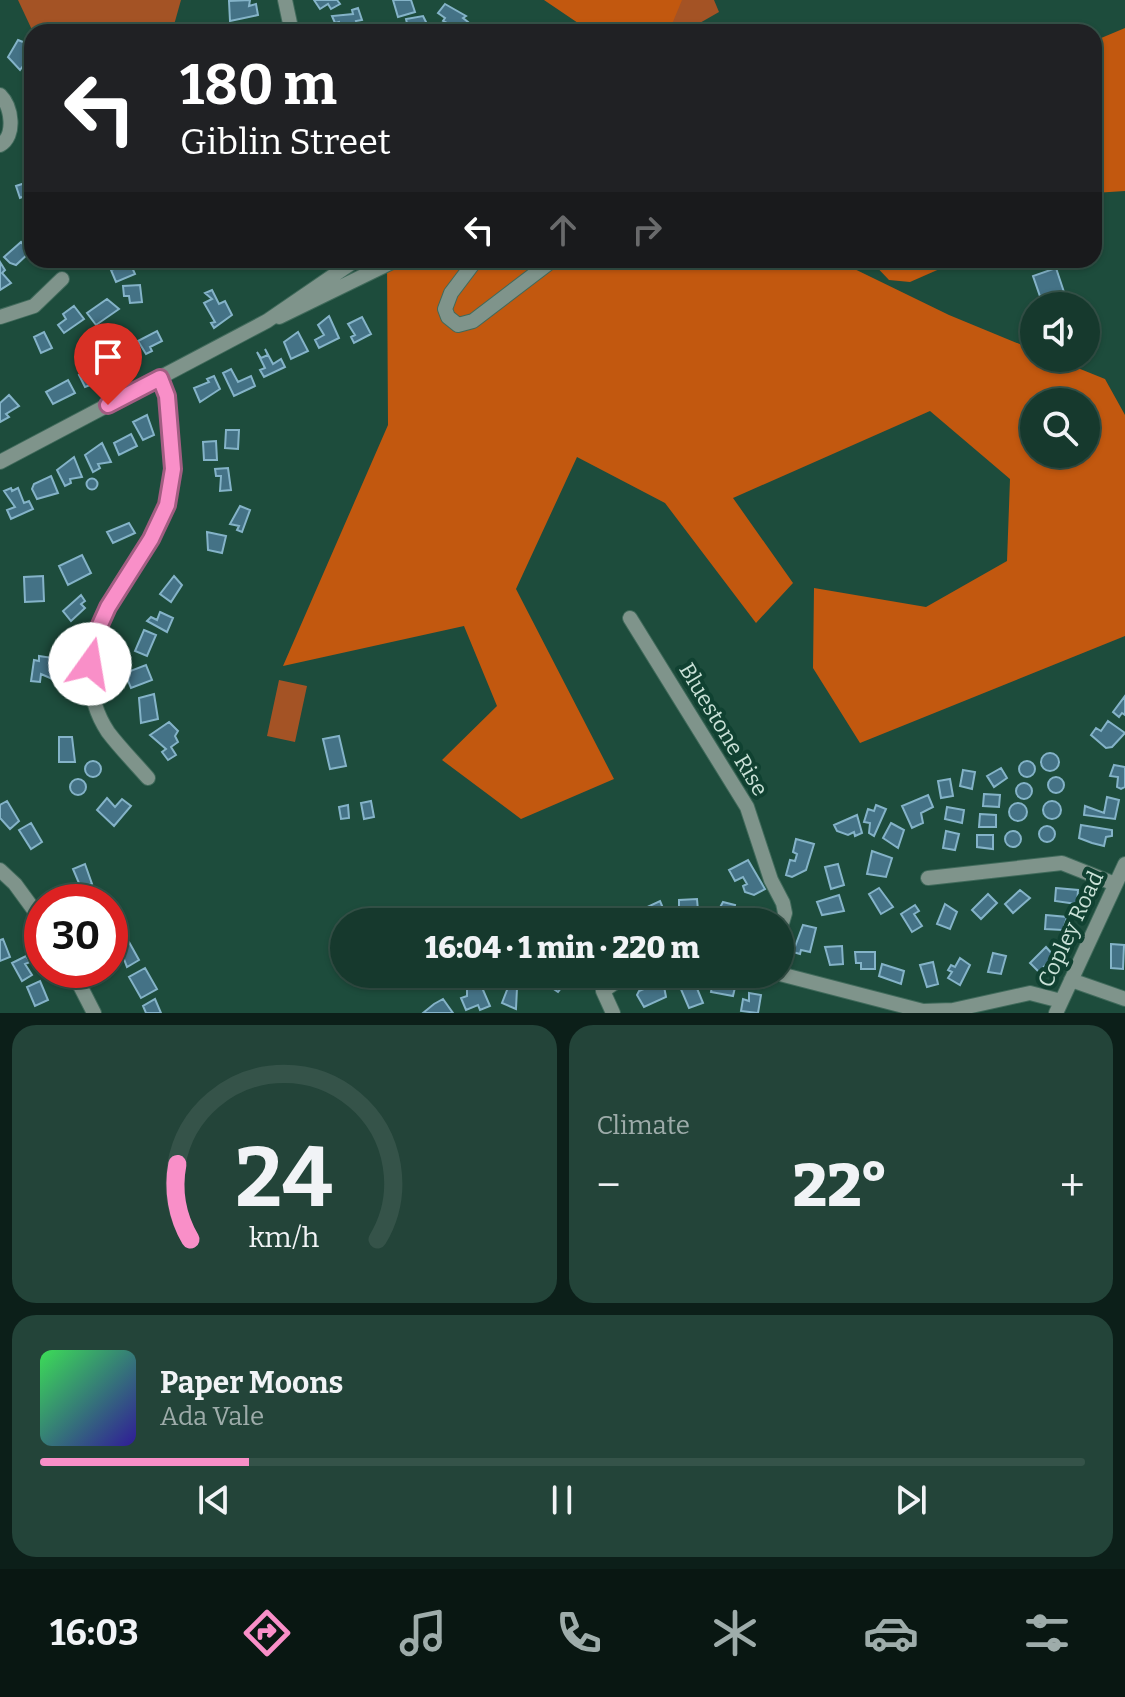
<!DOCTYPE html>
<html lang="en">
<head>
<meta charset="utf-8">
<style>
	body { margin:0; font-family:Bitter,serif; background:#234439; color:#f1f3f6; height:100vh; display:flex; flex-direction:column; font-size:30px; white-space:nowrap }
	* { box-sizing:border-box; margin:0 }
	p { font-size:26px; color:#9eacaa }
	.icon { flex:none; width:44px; height:44px; fill:none; stroke:currentColor; stroke-width:2; stroke-linecap:round; stroke-linejoin:round }
	.map { position:relative; height:1013px; overflow:hidden }
	.drawer { display:flex; flex-direction:column; gap:12px; padding:12px; background:#0c1f19; flex:1 }
	.drawer>* { flex:none }
	.guide { position:absolute; left:24px; top:24px; width:1078px; height:244px; border-radius:24px; box-shadow:0 2px 6px #0004,0 0 0 2px #355349; background:#202124; color:#fff; overflow:hidden }
	.buttons { position:absolute; left:1020px; top:292px; display:grid; gap:16px }
	.buttons a { display:grid; place-items:center; width:80px; height:80px; border-radius:50%; background:#16392d; box-shadow:0 2px 6px #0004,0 0 0 2px #355349; font-size:40px }
	.speed { position:absolute; left:24px; top:884px; display:flex; gap:16px; font-size:40px; font-weight:700; text-align:center }
	.speed>* { display:grid; place-content:center; width:104px; height:104px; border-radius:50%; background:#16392d; box-shadow:0 2px 6px #0004,0 0 0 2px #355349; line-height:1 }
	.speed .limit { border:12px solid #d22; background:#fff; color:#111 }
	.pin { position:absolute; display:grid; place-items:center; width:68px; height:68px; color:#fff; margin:-82px -34px; border-radius:50% 50% 50% 0; rotate:-45deg; box-shadow:0 0 8px #0007 }
	.pin .icon { rotate:45deg }
	.me { position:absolute; width:88px; margin:-44px; rotate:13deg; stroke-linejoin:round; filter:drop-shadow(0 0 6px #0008) }
	.turn { display:flex; align-items:center; gap:28px; height:168px; padding:0 24px; font-size:36px }
	.turn .icon { width:104px; height:104px; stroke-width:2.5 }
	.turn b { display:block; font-size:56px; line-height:68px }
	.lanes { display:flex; align-items:center; height:76px; padding:0 24px; background:#0003; justify-content:center; gap:40px; direction:ltr }
	.lanes .off { opacity:.35 }
	.big { font-size:60px; font-weight:800; line-height:1.1 }
	.drawer .widget { flex:1; display:flex; flex-direction:column; justify-content:center; gap:12px; min-width:0; padding:0 28px; border-radius:24px; background:#234439 }
	.drawer .dial { align-items:center; gap:0 }
	.dial svg { height:208px; overflow:visible; fill:none; stroke:#355349; stroke-width:7; stroke-linecap:round; text-anchor:middle }
	.dial text { fill:#f1f3f6; stroke:none }
	.song { display:flex; align-items:center; gap:24px }
	.cover { width:96px; height:96px; border-radius:12px; background:linear-gradient(135deg,hsl(130 70% 55%),hsl(250 70% 35%)) }
	.played { height:8px; border-radius:4px; background:linear-gradient(90deg,#f98fc8 20%,#355349 20%) }
	.keys { display:flex; justify-content:space-around; direction:ltr }
	.heat { display:flex; justify-content:space-between; align-items:center; font-size:44px; direction:ltr }
	.drawer .tiles { flex:1; display:grid; gap:12px; grid-template-columns:1fr 1fr }
	.widget:last-child { grid-column:span 2 }
	.trip { position:absolute; left:330px; top:908px; width:464px; height:80px; border-radius:40px; background:#16392d; box-shadow:0 2px 6px #0004,0 0 0 2px #355349; font-weight:800; line-height:80px; text-align:center }
	.tab-bar { display:flex; height:128px; justify-content:space-around; align-items:center; background:#091712; color:#9eacaa }
	.tab-bar .icon { width:56px; height:56px }
	.tab-bar .on { color:#f98fc8 }
	.tab-bar b { font-size:36px; color:#f1f3f6 }
	.map>svg:first-child { display:block }
	.green { fill:#a45325 }
	.forest { fill:#c2580f; fill-rule:evenodd }
	.building { fill:#447286; stroke:#84b3c8; stroke-width:2 }
	.lines { fill:none; stroke-linecap:round; stroke-linejoin:round }
	.minor-casing { stroke:#406a5b; stroke-width:16 }
	.minor { stroke:#7f948b; stroke-width:14 }
	.route-casing { stroke:#a25d82; stroke-width:20 }
	.route { stroke:#f98fc8; stroke-width:14 }
	.labels { text-anchor:middle; stroke-width:8; stroke-linejoin:round; paint-order:stroke }
	.street-label { font-size:22px; fill:#cae2d8; stroke:#104131 }
</style>
</head>
<body>
<div class="map">
<svg width="1125" height="1013" viewBox="0 0 1125 1013">
	<rect width="100%" height="100%" fill="#1d4c3c"/>
	<!-- green -->
	<path class="green" d="M 18,0 L 181,0 L 172,32 L 33,32 Z
		M 630,0 L 714,0 L 719,12 L 684,32 L 656,32 Z
		M 279,680 L 307,686 L 295,742 L 267,736 Z"/>
	<!-- forest -->
	<path class="forest" d="M 544,0 L 682,0 L 672,24 L 659,32 L 608,32 L 578,23 Z
		M 1125,28 L 1125,191 L 1094,193 L 1094,41 Z
		M 387,260 L 836,260 L 949,315 L 1034,350 L 1034,358 L 1053,358 L 1105,379 L 1125,415 L 1125,636 L 860,743 L 813,668 L 814,588 L 926,607 L 1007,561 L 1010,479 L 930,411 L 733,498 L 793,583 L 756,623 L 665,503 L 577,457 L 516,589 L 614,779 L 521,819 L 442,760 L 497,706 L 464,626 L 283,666 L 388,425 ZM 1034,402 L 1086,402 L 1086,454 L 1034,454 Z
		M 870,260 L 960,260 L 910,282 L 889,280 Z"/>
	<!-- building -->
	<path class="building" d="M 250,0 L 249,6 L 256,4 L 258,15 L 230,21 L 229,1 Z
		M 314,0 L 337,0 L 340,4 L 331,9 L 328,4 L 320,9 Z
		M 393,0 L 411,0 L 415,12 L 398,17 Z
		M 445,4 L 466,16 L 463,18 L 468,22 L 462,31 L 443,21 L 445,18 L 438,13 Z
		M 358,8 L 362,20 L 356,21 L 359,31 L 340,32 L 339,22 L 335,23 L 332,16 L 353,14 L 352,10 Z
		M 423,16 L 431,32 L 409,32 L 406,19 Z
		M 18,40 L 28,44 L 24,49 L 31,55 L 20,70 L 8,57 Z
		M 31,181 L 32,193 L 20,198 L 16,186 Z
		M 21,242 L 30,252 L 16,265 L 10,263 L 4,257 Z
		M 0,262 L 5,270 L 2,273 L 11,283 L 0,290 Z
		M 130,263 L 135,274 L 116,282 L 111,270 Z
		M 1056,268 L 1065,295 L 1042,302 L 1033,276 Z
		M 140,285 L 142,302 L 130,303 L 129,296 L 124,296 L 123,286 Z
		M 212,290 L 219,304 L 225,301 L 232,315 L 214,328 L 211,323 L 215,322 L 204,303 L 212,299 L 205,293 Z
		M 107,299 L 119,309 L 96,325 L 87,313 Z
		M 107,299 L 119,309 L 96,325 L 87,313 Z
		M 74,306 L 84,319 L 64,333 L 58,325 L 66,319 L 63,314 Z
		M 329,316 L 339,338 L 319,348 L 315,340 L 324,335 L 318,325 Z
		M 362,317 L 371,334 L 354,343 L 351,337 L 355,335 L 348,324 Z
		M 157,331 L 162,341 L 150,347 L 152,351 L 146,354 L 138,341 Z
		M 44,332 L 52,348 L 41,353 L 34,337 Z
		M 298,332 L 308,351 L 291,359 L 284,342 Z
		M 265,349 L 273,364 L 281,359 L 285,367 L 264,377 L 260,370 L 265,368 L 257,352 L 261,358 L 268,355 Z
		M 119,352 L 128,371 L 117,376 L 109,357 Z
		M 96,366 L 104,380 L 85,387 L 79,375 Z
		M 231,369 L 238,382 L 251,376 L 255,386 L 234,396 L 223,373 Z
		M 214,376 L 220,389 L 200,402 L 194,388 L 209,382 L 207,379 Z
		M 68,380 L 75,393 L 53,404 L 46,392 Z
		M 9,395 L 19,406 L 6,414 L 9,417 L 0,422 L 0,403 Z
		M 147,415 L 154,435 L 143,440 L 133,422 Z
		M 226,430 L 239,430 L 238,449 L 225,448 Z
		M 131,434 L 137,446 L 119,455 L 114,443 Z
		M 216,441 L 217,460 L 204,460 L 203,442 Z
		M 102,443 L 111,462 L 98,464 L 100,468 L 93,472 L 85,455 Z
		M 74,457 L 82,477 L 70,479 L 71,483 L 65,486 L 57,470 Z
		M 228,468 L 231,490 L 220,491 L 221,476 L 216,476 L 215,469 Z
		M 51,476 L 58,493 L 37,499 L 32,489 L 34,484 Z
		M86.5 484a5.5 5.5 0 1 1 11 0a5.5 5.5 0 1 1-11 0Z
		M 11,488 L 12,491 L 18,488 L 24,503 L 29,501 L 33,509 L 11,519 L 7,510 L 15,507 L 4,491 Z
		M 240,506 L 250,510 L 242,532 L 237,530 L 239,526 L 230,524 Z
		M 129,523 L 135,533 L 113,543 L 107,532 Z
		M 207,532 L 226,536 L 222,553 L 208,550 Z
		M 82,555 L 91,573 L 68,585 L 59,566 Z
		M 43,576 L 44,601 L 25,602 L 24,577 Z
		M 174,576 L 182,585 L 171,602 L 160,594 Z
		M 81,595 L 85,601 L 81,604 L 85,608 L 71,621 L 63,611 Z
		M 160,612 L 173,618 L 167,632 L 147,621 L 151,617 L 157,620 Z
		M 144,630 L 156,635 L 147,656 L 135,651 Z
		M 39,656 L 60,659 L 57,681 L 41,674 L 40,682 L 31,681 L 34,660 L 39,661 Z
		M 146,665 L 152,680 L 131,688 L 125,673 Z
		M 154,694 L 158,719 L 141,723 L 139,698 Z
		M 1125,696 L 1125,715 L 1122,713 L 1119,717 L 1113,712 Z
		M 1108,721 L 1125,733 L 1112,747 L 1106,748 L 1091,735 L 1096,728 L 1101,731 Z
		M 169,722 L 178,731 L 175,736 L 178,742 L 171,747 L 176,755 L 168,760 L 162,752 L 166,749 L 150,735 Z
		M 339,736 L 346,766 L 330,769 L 323,739 Z
		M 59,737 L 72,737 L 75,762 L 59,762 Z
		M1041 762a9 9 0 1 1 18 0a9 9 0 1 1-18 0Z
		M1019 769a8 8 0 1 1 16 0a8 8 0 1 1-16 0Z
		M85 769a8 8 0 1 1 16 0a8 8 0 1 1-16 0Z
		M 1114,765 L 1125,767 L 1125,787 L 1121,789 L 1117,787 L 1118,777 L 1110,776 Z
		M 1001,768 L 1007,778 L 994,787 L 987,776 Z
		M 963,770 L 975,772 L 972,789 L 960,786 Z
		M1048 785a8 8 0 1 1 16 0a8 8 0 1 1-16 0Z
		M70 787a8 8 0 1 1 16 0a8 8 0 1 1-16 0Z
		M 950,779 L 953,796 L 941,798 L 938,781 Z
		M1016 791a8 8 0 1 1 16 0a8 8 0 1 1-16 0Z
		M 984,794 L 1000,795 L 999,807 L 983,806 Z
		M 928,795 L 933,807 L 921,813 L 923,823 L 912,828 L 902,806 Z
		M 1107,797 L 1119,800 L 1115,819 L 1084,815 L 1085,806 L 1104,813 Z
		M 107,798 L 115,807 L 122,799 L 131,806 L 114,826 L 97,810 Z
		M 7,801 L 19,821 L 10,829 L 0,818 L 0,805 Z
		M 371,801 L 374,817 L 364,819 L 361,803 Z
		M1043 810a9 9 0 1 1 18 0a9 9 0 1 1-18 0Z
		M1009 812a9 9 0 1 1 18 0a9 9 0 1 1-18 0Z
		M 348,805 L 349,818 L 341,819 L 339,807 Z
		M 876,805 L 886,809 L 874,836 L 869,833 L 870,823 L 864,822 L 868,809 L 874,811 Z
		M 947,807 L 964,810 L 962,823 L 945,819 Z
		M 980,814 L 996,815 L 996,827 L 979,827 Z
		M 857,815 L 862,833 L 855,836 L 854,832 L 848,835 L 837,831 L 834,825 Z
		M 31,823 L 42,842 L 31,849 L 19,830 Z
		M 891,823 L 904,830 L 898,848 L 883,838 Z
		M 1081,825 L 1112,830 L 1112,836 L 1106,837 L 1104,846 L 1092,843 L 1079,838 Z
		M1039 834a8 8 0 1 1 16 0a8 8 0 1 1-16 0Z
		M1005 839a8 8 0 1 1 16 0a8 8 0 1 1-16 0Z
		M 946,831 L 959,834 L 955,850 L 943,848 Z
		M 977,835 L 993,835 L 993,849 L 977,847 Z
		M 796,839 L 814,844 L 806,870 L 792,877 L 786,875 L 790,860 L 795,861 L 797,854 L 793,852 Z
		M 872,851 L 892,858 L 886,877 L 867,874 Z
		M 748,860 L 765,889 L 754,895 L 745,892 L 743,886 L 747,884 L 743,877 L 735,881 L 729,870 Z
		M 85,864 L 92,884 L 81,888 L 73,869 Z
		M 838,864 L 844,885 L 831,889 L 825,867 Z
		M 879,888 L 893,907 L 881,914 L 869,894 Z
		M 1056,888 L 1078,890 L 1077,904 L 1055,901 Z
		M 1020,890 L 1030,898 L 1013,913 L 1005,904 Z
		M 104,892 L 110,902 L 94,902 L 92,899 Z
		M 988,894 L 997,903 L 981,919 L 972,910 Z
		M 839,895 L 844,911 L 822,915 L 817,902 Z
		M 697,899 L 699,922 L 687,922 L 688,908 L 679,908 L 679,900 Z
		M 660,901 L 665,913 L 647,919 L 643,909 Z
		M 723,902 L 735,905 L 732,918 L 729,922 L 712,922 Z
		M 945,904 L 957,912 L 950,929 L 937,924 Z
		M 915,905 L 919,911 L 914,914 L 922,926 L 912,932 L 901,914 Z
		M 639,913 L 643,922 L 617,922 L 622,919 Z
		M 1046,915 L 1067,917 L 1063,930 L 1045,929 Z
		M 115,916 L 125,936 L 113,942 L 110,918 Z
		M 803,925 L 816,928 L 810,952 L 801,950 L 800,954 L 793,952 Z
		M 3,939 L 10,957 L 0,961 L 0,940 Z
		M 129,942 L 139,960 L 127,967 L 122,954 L 118,956 L 115,950 Z
		M 1111,944 L 1124,945 L 1123,969 L 1111,968 Z
		M 842,946 L 843,964 L 830,965 L 825,947 Z
		M 1046,947 L 1054,956 L 1039,972 L 1030,963 Z
		M 855,952 L 875,952 L 875,969 L 861,969 L 861,963 L 856,963 Z
		M 993,953 L 1006,956 L 1001,974 L 988,972 Z
		M 26,956 L 30,962 L 25,964 L 32,975 L 22,981 L 12,963 Z
		M 960,958 L 970,965 L 960,985 L 948,978 L 952,972 L 948,970 L 951,965 L 955,967 Z
		M 933,962 L 938,984 L 927,987 L 920,965 Z
		M 882,964 L 904,971 L 901,984 L 879,976 Z
		M 145,968 L 157,989 L 141,998 L 129,977 Z
		M 501,974 L 524,974 L 528,984 L 517,988 L 516,1009 L 502,1003 L 507,990 Z
		M 538,974 L 562,974 L 569,978 L 558,992 L 536,977 Z
		M 713,980 L 736,983 L 733,996 L 711,992 Z
		M 40,981 L 48,1000 L 35,1006 L 27,987 Z
		M 663,981 L 666,997 L 644,1007 L 637,995 L 639,991 Z
		M 694,981 L 703,1003 L 689,1008 L 680,987 Z
		M 480,983 L 490,1006 L 480,1010 L 478,1005 L 466,1010 L 461,998 L 467,996 L 467,988 Z
		M 749,993 L 761,995 L 758,1013 L 741,1011 L 743,999 L 749,1001 Z
		M 155,999 L 161,1013 L 146,1013 L 143,1006 Z
		M 443,999 L 453,1013 L 423,1013 L 434,1004 Z"/>
	<g class="lines">
		<!-- minor casing -->
		<g class="minor-casing">
			<path id="minor" d="M 285,0 L 291,28
				M 0,95 C 12,107 16,136 0,145
				M 476,260 L 451,293 L 445,309 L 448,317 L 458,325 L 473,321 L 553,260
				M 0,317 L 34,306 L 62,279
				M 279,317 L 396,260
				M 0,462 L 267,321 L 356,260
				M 630,618 L 747,807 L 771,880 L 783,903 L 785,913 L 780,930
				M 148,778 C 135,763 120,748 108,732 C 76,684 93,628 121,583 C 134,562 151,544 161,521 C 173,494 174,466 171,437 C 169,418 169,396 160,378
				M 0,870 L 15,884 L 42,921
				M 928,878 L 1062,863 L 1115,884
				M 72,970 L 94,1013
				M 780,974 L 923,1011 L 953,1010 L 1030,993 L 1061,1001
				M 1071,980 L 1125,999
				M 613,1013 L 603,991 L 627,974
				M 1056,1013 L 1125,864"/>
		</g>
		<!-- minor -->
		<use href="#minor" class="minor"/>
	</g>
	<g class="lines">
		<!-- route casing -->
		<g class="route-casing">
			<path id="route" d="M 90,664 L 99,627 L 108,607 L 151,539 L 167,505 L 173,469 L 167,396 L 160,378 L 108,405"/>
		</g>
		<!-- route -->
		<use href="#route" class="route"/>
	</g>
	<g class="labels">
		<!-- street labels -->
		<g class="street-label">
			<text transform="translate(724 729) rotate(59)" y="8">Bluestone Rise</text>
			<text transform="translate(1070 929) rotate(-65)" y="8">Copley Road</text>
		</g>
	</g>
</svg>
<div class="buttons">
<a><svg class="icon" aria-label="sound" viewBox="0 0 24 24"><path d="M4 9h4l5-4v14l-5-4H4zM17 9q2 3 0 6"/></svg></a>
<a><svg class="icon" aria-label="search" viewBox="0 0 24 24"><circle cx="10" cy="10" r="6"/><path d="M15 15l6 6"/></svg></a>
</div>
<div class="speed"><div class="limit">30</div></div>
<div class="pin" style="left:108px;top:405px;background:#d93025"><svg class="icon" aria-label="arrive" viewBox="0 0 24 24"><path d="M6 21V4h12l-3 4 3 4H6"/></svg></div>
<svg class="me" style="left:90px;top:664px" viewBox="-20 -20 40 40"><circle r="19" fill="#fff"/><path d="M0-13L10 11 0 6-10 11z" fill="#f98fc8"/></svg>
<div class="trip">16:04 · 1 min · 220 m</div>
<div class="guide">
<div class="turn"><svg class="icon" aria-label="left" viewBox="0 0 24 24"><path d="M17 20v-9H6M10 6l-5 5 5 5"/></svg><div><b>180 m</b>Giblin Street</div></div>
<div class="lanes"><svg class="icon" aria-label="left" viewBox="0 0 24 24"><path d="M17 20v-9H6M10 6l-5 5 5 5"/></svg><svg class="icon off" aria-label="ahead" viewBox="0 0 24 24"><path d="M12 20V5M6 11l6-6 6 6"/></svg><svg class="icon off" aria-label="right" viewBox="0 0 24 24"><path d="M7 20v-9h11M14 6l5 5-5 5"/></svg></div>
</div>
</div>
<section class="drawer">
<div class="tiles">
<div class="widget dial"><svg viewBox="0 0 100 80">
<path d="M14 69A42 42 0 1 1 86 69"/>
<path d="M14 69A42 42 0 0 1 9 40" stroke="#f98fc8"/>
<text x="50" y="56" font-size="32" font-weight="700">24</text>
<text x="50" y="72" font-size="11">km/h</text>
</svg></div>
<div class="widget"><p>Climate</p>
<div class="heat"><a>−</a><b class="big">22°</b><a>+</a></div>
</div>
<div class="widget">
<div class="song"><i class="cover"></i><div><b>Paper Moons</b><p>Ada Vale</p></div></div>
<div class="played"></div>
<div class="keys"><svg class="icon" aria-label="previous" viewBox="0 0 24 24"><path d="M18 5L8 12l10 7zM5 5v14"/></svg><svg class="icon" aria-label="pause" viewBox="0 0 24 24"><path d="M8 5v14M16 5v14"/></svg><svg class="icon" aria-label="next" viewBox="0 0 24 24"><path d="M6 5l10 7-10 7zM19 5v14"/></svg></div>
</div>
</div>
</section>
<nav class="tab-bar">
<b>16:03</b>
<svg class="icon on" aria-label="directions" viewBox="0 0 24 24"><path d="M12 3l9 9-9 9-9-9zM9 14v-3h6M13 9l2 2-2 2"/></svg>
<svg class="icon" aria-label="music" viewBox="0 0 24 24"><path d="M9 18V5l10-2v13"/><circle cx="6" cy="18" r="3"/><circle cx="16" cy="16" r="3"/></svg>
<svg class="icon" aria-label="phone" viewBox="0 0 24 24"><path d="M5 4h4l2 5-3 2q2 4 5 5l2-3 5 2v4C11 20 4 13 5 4z"/></svg>
<svg class="icon" aria-label="climate" viewBox="0 0 24 24"><path d="M12 3v18M4 7l16 10M4 17L20 7"/></svg>
<svg class="icon" aria-label="car" viewBox="0 0 24 24"><path d="M5 17H2v-5l4-1 3-4h7l3 4 3 1v5h-3M9 17h6M6 11h13"/><circle cx="7" cy="17" r="2"/><circle cx="17" cy="17" r="2"/></svg>
<svg class="icon" aria-label="filters" viewBox="0 0 24 24"><path d="M4 7h16M4 17h16"/><circle cx="9" cy="7" r="2"/><circle cx="15" cy="17" r="2"/></svg>
</nav>
</body>
</html>
